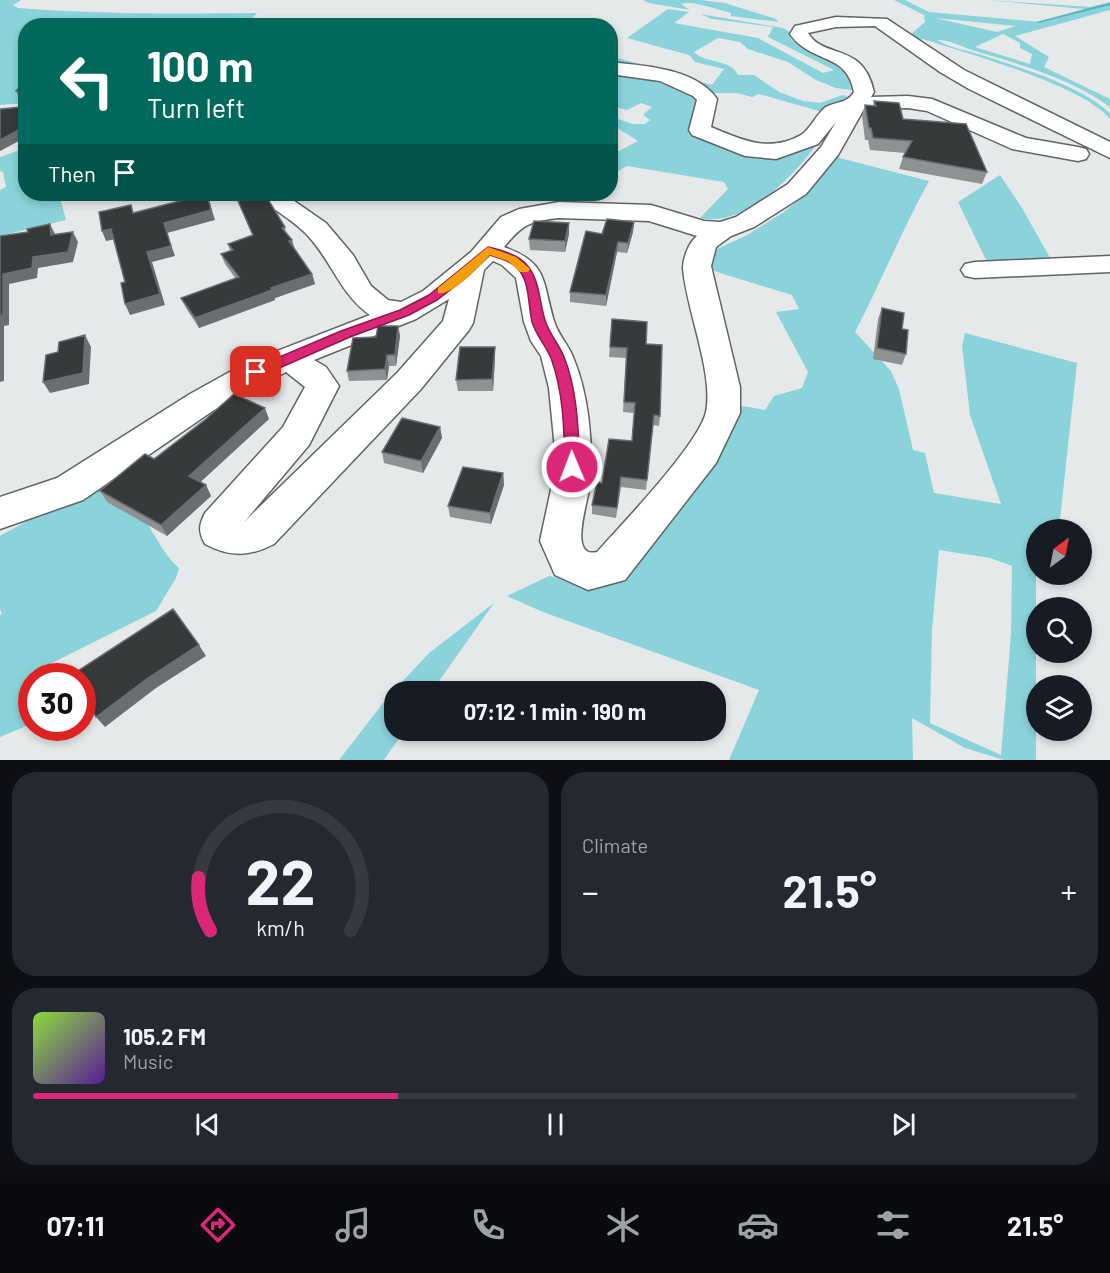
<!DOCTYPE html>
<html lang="en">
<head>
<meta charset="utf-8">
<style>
	body { margin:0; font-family:Barlow,sans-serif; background:#242831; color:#f1f3f6; height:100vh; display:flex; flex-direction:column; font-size:22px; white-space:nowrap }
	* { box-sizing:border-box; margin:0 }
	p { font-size:20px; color:#9ea1a6 }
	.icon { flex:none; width:33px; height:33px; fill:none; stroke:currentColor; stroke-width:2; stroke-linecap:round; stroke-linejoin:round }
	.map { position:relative; height:760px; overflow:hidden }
	.sheet { display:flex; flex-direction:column; gap:12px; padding:12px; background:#0d0f14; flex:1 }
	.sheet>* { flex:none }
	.top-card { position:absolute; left:18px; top:18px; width:600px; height:183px; border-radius:24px; box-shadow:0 3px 9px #0003; background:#00695c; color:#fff; overflow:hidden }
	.needle { width:39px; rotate:32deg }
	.buttons { position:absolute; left:1026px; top:519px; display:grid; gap:12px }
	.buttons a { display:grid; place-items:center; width:66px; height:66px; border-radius:50%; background:#171b24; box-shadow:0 3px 9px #0003; font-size:30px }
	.speed { position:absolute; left:18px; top:663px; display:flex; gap:12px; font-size:30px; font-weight:700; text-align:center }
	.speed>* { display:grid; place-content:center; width:78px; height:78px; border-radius:50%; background:#171b24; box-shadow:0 3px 9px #0003; line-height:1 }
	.speed .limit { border:9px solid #d22; background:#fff; color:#111 }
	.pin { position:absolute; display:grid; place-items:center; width:51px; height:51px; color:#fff; margin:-26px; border-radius:12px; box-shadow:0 3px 9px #0006 }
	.me { position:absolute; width:66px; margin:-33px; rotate:359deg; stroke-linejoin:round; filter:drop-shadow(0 0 4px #0008) }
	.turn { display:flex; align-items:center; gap:21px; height:126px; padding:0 30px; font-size:27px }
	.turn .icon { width:78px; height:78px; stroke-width:2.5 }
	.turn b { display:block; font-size:42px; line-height:51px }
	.then { display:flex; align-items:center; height:57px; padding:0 30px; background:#0003; gap:12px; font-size:22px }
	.big { font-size:45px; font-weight:700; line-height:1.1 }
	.sheet .card { flex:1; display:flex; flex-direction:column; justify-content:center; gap:9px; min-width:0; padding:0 21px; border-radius:24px; background:#242831 }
	.sheet .dial { align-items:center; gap:0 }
	.dial svg { height:156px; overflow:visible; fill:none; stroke:#363941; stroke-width:7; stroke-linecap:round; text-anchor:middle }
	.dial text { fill:#f1f3f6; stroke:none }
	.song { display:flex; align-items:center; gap:18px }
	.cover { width:72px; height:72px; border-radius:9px; background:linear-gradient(135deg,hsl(90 70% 55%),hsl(270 70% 35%)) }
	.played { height:6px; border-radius:3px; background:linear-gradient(90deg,#db2777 35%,#363941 35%) }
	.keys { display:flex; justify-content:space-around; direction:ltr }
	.heat { display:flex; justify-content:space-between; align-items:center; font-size:33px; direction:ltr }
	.sheet .tiles { flex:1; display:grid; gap:12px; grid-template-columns:1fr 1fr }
	.card:last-child { grid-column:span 2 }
	.trip { position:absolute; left:384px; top:681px; width:342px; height:60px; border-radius:24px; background:#171b24; box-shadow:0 3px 9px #0003; font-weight:700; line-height:60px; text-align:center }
	.dock { display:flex; height:96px; justify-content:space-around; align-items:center; background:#090b0e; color:#9ea1a6 }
	.dock .icon { width:42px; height:42px }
	.dock .on { color:#db2777 }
	.dock b { font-size:27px; color:#f1f3f6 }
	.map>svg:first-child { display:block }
	.green { fill:#8bd3da; fill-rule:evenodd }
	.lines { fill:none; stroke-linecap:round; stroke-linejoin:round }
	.stream { fill:#59b1b9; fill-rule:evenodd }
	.minor-casing { stroke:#606464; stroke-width:3 }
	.minor { fill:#fff; fill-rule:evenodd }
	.wall { fill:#8e9292 }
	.shaded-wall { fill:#6b6e70 }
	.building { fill:#373a3b; stroke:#6b6e70; stroke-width:1.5 }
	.route { fill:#db2777; stroke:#8e194d; stroke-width:1.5 }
	.slow { fill:#f59e0b }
</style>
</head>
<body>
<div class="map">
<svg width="1110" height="760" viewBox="0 0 1110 760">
	<rect width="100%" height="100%" fill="#e5e9ea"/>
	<!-- green -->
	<path class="green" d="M 0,0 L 21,0 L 13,5 L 18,8 C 97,14 177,14 257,13 L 246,25 L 26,26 L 25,103 L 0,105 Z
		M 643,0 L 700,0 L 725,3 L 776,19 L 779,22 L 731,16 L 731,13 C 717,10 692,0 681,4 L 690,10 L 649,3 Z
		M 894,0 L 905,0 L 929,12 L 1040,22 L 1084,9 L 988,0 L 1090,7 L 1110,2 L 1110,10 L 1015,36 L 1049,57 L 1044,67 L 1110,99 L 1110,107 C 1071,78 1018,64 972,50 C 960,46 950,40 937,40 C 949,48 970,51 985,56 C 1024,69 1079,85 1110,113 L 1110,119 C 1083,85 968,54 923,39 L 914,42 L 911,34 L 925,22 L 924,15 ZM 935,18 L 1016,26 L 997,32 ZM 1003,34 L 1020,43 L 1020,48 L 1032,54 L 1030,64 L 975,47 Z
		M 668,9 L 689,12 L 674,23 L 758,38 L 823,73 L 834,70 L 768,37 L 773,27 L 712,19 L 700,14 L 783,28 L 790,32 L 791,39 C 811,54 843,63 855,87 L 852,90 L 836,88 L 816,80 L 788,62 L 748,49 L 740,42 L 718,38 L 694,52 C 705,64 730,58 738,75 L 754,75 L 779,92 L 803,101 L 820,103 L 843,95 L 851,98 L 826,111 L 819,111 L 759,94 L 752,97 L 737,93 L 709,93 L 611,66 L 611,56 L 712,85 L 724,69 L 695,62 L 689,55 L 627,38 Z
		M 611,70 L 657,78 L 698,95 L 699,119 L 747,154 L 819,141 C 795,175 745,228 700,218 L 728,189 L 724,182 L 627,166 L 611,175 L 611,155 L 638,141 L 611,124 L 610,116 L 632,124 L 645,124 L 650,120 L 643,115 L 652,107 L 641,103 L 627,110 L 611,106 Z
		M 25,148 L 26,194 L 59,194 L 66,220 L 0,236 L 0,190 L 6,187 L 3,172 L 0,171 L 0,157 Z
		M 832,156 L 929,181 C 902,230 881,282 855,332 L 891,371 L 899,389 L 913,450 L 925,453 L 934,493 L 1001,504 L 970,415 L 962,346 L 965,333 L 1077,363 L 1059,529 L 1036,530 L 1036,760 L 1004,760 L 965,748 L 912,718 L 913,760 L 729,760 L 759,690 L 543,612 L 507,596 L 549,576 L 592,584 L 731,404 L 765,410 L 774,396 L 802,388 L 808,372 L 776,312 L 799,309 L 792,295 L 723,274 L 703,266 L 717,249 L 747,235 L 784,212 L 806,194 ZM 939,550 L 990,558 L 1012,566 L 1011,634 L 1001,755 L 930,723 L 932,630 Z
		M 1000,175 L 1022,208 L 1053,263 L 989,266 L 958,202 Z
		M 92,485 C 104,491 121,496 131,504 C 150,520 159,551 179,568 L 176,578 L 156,611 L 42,668 L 43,676 L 32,676 L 31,724 L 0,737 L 0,615 L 2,614 L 0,609 L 0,536 Z
		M 494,603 L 432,691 L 394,692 L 394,730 L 404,731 L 384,760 L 339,760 L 387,698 L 429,653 Z"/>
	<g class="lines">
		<!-- stream -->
		<path class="stream" d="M 1109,3 L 1110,3 L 1110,5 L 1038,23 L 1036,22 Z"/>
		<!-- minor casing -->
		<g class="minor-casing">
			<path id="minor" d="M 836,17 L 887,19 L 964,70 L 1110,142 L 1110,158 L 969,89 L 940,72 L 875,26 L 836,27 L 808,33 C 824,60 863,41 874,92 L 871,97 L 908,96 L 932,99 L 1026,138 L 1078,147 L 1086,149 L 1089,154 L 1086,159 L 1078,161 L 1012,149 L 927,111 L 908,108 L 864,109 L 838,155 L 806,194 L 754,227 L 731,236 L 716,247 L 711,266 L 740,387 L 740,413 L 716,463 L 625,580 L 588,590 L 555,575 L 540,541 L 552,485 L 555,449 L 549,388 L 541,356 L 531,341 L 524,322 L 516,278 L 502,265 L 493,261 L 484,270 L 473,323 L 469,330 L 421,389 L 274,544 C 249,557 230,557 205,544 C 198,531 199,525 205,513 L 283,427 L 305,387 L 286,372 L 214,410 L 83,500 L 0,529 L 0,497 L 57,478 L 190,394 L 244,364 L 370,315 C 341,295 332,262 309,237 C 296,222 276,211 260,199 L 257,194 L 284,194 L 326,223 L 353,255 L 371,286 L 388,300 L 401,302 L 423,291 L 471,252 L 501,217 L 519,209 L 559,202 L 651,205 L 704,221 L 720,222 L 736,217 L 788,184 L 821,147 L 836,122 L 818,144 L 776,159 L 745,156 L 692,135 L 689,130 L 697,100 L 693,96 L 660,81 L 610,74 L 610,62 C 644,66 696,68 717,99 L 711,127 C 742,140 769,153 801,135 C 811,129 816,114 826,107 C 837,101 847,104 854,92 C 847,52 811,64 790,34 L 795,26 ZM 559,218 L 649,221 L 697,236 C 689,242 683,258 683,268 C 686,309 714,373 706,412 C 699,444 622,524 597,552 C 567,559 589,499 590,484 C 593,443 589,395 573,357 C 568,344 558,335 554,321 C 542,282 549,263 504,247 C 523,224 530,221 559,218 ZM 449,299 L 443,321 L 397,373 L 245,521 L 309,445 L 339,386 L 326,367 L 314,360 L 416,319 Z
				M 1110,256 L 1110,272 L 975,278 L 965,276 L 961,270 L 965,264 L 975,262 Z"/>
		</g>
		<!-- minor -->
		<use href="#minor" class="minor"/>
	</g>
	<!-- wall -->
	<path class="wall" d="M 26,80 L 26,137 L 0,151 L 22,107 L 23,100 L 19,99 L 16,91 Z
		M 874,101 L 987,172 L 982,184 L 899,169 L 903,157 L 905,153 L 870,150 L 868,140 L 865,140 L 862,116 L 865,105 L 873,106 Z
		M 238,201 L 285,227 L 286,233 L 295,250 L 312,274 L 315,284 L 275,298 L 275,300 L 199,328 L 186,308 L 181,298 L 236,279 L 225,264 L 221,254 L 230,251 L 228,244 L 252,235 Z
		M 634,222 L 633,232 L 627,253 L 617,252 L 606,306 L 570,302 L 570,292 L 602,234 Z
		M 569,223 L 569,234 L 565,252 L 530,250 L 529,239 Z
		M 882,308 L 902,329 L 906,354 L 902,365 L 873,359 L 878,319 Z
		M 612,319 L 646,344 L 660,416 L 659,426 L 653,425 L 646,490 L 621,487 L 616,518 L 592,514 L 592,505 L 602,483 L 632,441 L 634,413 L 623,412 L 626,358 L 609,357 Z
		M 398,326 L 400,336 L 396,366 L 389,366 L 387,380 L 349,381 L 347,371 L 376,337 Z
		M 495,347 L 495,358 L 493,391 L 458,391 L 456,380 Z
		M 269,419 L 200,482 L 206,485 L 211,496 L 167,536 L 107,502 L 100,491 L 154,459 Z
		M 440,427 L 442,438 L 423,473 L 384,463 L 382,452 Z
		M 503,473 L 504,485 L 491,524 L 450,517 L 448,506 Z"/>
	<!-- shaded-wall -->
	<path class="shaded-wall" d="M 26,126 L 26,137 L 0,151 L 0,140 Z
		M 207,194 L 215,220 L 167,233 L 175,256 L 152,262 L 165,305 L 130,315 L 125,304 L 147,252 L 164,223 Z
		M 634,222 L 633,232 L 627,253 L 628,243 Z
		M 569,223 L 569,234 L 565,252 L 565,241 Z
		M 50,224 L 55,234 L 56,245 L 51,235 Z
		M 111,229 L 116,239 L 106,241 L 102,231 Z
		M 73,232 L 78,242 L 73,262 L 38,268 L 37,278 L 9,284 L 9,325 L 4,326 L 4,381 L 0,382 L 0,315 L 3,274 L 33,257 Z
		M 292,240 L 295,250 L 289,241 Z
		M 618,242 L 617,252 L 606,306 L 606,295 Z
		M 312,274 L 315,284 L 275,298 L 275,300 L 199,328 L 195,318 L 271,288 Z
		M 398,326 L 400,336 L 396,366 L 395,355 Z
		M 85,335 L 91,347 L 89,384 L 50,393 L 43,382 Z
		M 495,347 L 495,358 L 493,391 L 492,379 Z
		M 387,355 L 389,366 L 387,380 L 385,369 Z
		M 265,408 L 269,419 L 194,488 L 189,476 Z
		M 440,427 L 442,438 L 423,473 L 421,461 Z
		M 503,473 L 504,485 L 491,524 L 490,513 Z
		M 206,485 L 211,496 L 167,536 L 161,525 Z
		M 199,645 L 206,656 L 156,688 L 105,727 L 96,717 L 148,678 Z"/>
	<!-- building -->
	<path class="building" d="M 26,80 L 26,126 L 0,140 L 0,109 L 22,107 L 24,93 L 16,91 Z
		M 874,101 L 899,103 L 903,119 L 966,124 L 987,172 L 903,157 L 912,141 L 873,138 L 871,128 L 869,128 L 865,105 L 876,106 Z
		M 207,194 L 211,210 L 164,223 L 171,246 L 147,252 L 160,294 L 125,304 L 121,283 L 125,282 L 111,229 L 102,231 L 99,212 L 131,205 L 133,213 Z
		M 261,195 L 269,201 L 285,227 L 282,228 L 292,240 L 289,241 L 312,274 L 271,288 L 272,290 L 195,318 L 181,298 L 239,277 L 221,254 L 233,250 L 228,244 L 253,235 L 238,201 Z
		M 607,219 L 634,222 L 628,243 L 618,242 L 606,295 L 570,292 L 586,231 L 602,234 Z
		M 534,221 L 569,223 L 565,241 L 529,239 Z
		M 50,224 L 51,235 L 73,232 L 68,252 L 33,257 L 32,268 L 3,274 L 3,315 L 0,315 L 0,236 L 28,232 L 27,229 Z
		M 882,308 L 904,313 L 902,329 L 908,330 L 906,354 L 877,348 Z
		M 612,319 L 647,322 L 646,344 L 662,345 L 660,416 L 654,415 L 647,480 L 621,477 L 617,508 L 592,505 L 597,482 L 602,483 L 609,439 L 632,441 L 635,403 L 624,402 L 627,348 L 610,347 Z
		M 378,326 L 398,326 L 395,355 L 387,355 L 385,369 L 347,371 L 353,338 L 376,337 Z
		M 85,335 L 83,373 L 43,382 L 46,355 L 58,352 L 59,342 Z
		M 460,347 L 495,347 L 492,379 L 456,380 Z
		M 234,394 L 265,408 L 189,476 L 206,485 L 161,525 L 100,491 L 145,454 L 154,459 L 206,419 Z
		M 402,418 L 440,427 L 421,461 L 382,452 Z
		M 463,467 L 503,473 L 490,513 L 448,506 Z
		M 173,609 L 199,645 L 148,678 L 96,717 L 82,692 L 82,676 L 74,676 L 73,674 Z"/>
	<!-- route -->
	<path class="route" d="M 488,247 C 500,250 517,254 526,264 C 540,279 539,301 545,320 C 549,334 559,344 564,357 C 578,392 578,430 580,467 L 578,471 L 567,471 L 565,467 C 564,430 564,394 551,358 C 546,346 536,335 532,322 C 528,305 530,282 518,269 C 511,261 500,258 490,255 L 467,277 L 437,300 L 409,315 L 350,337 L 261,376 L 256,377 L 249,372 L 251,369 L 341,331 L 400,310 L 429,295 Z"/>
	<!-- slow -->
	<path class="slow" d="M 488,247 L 516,257 L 530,269 L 528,272 L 520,272 L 508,261 L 490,255 C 479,266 453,296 438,293 L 438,288 Z"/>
</svg>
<div class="buttons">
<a><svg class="needle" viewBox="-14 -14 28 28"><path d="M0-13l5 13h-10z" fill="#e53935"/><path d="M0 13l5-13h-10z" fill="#9ea1a6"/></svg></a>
<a><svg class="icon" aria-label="search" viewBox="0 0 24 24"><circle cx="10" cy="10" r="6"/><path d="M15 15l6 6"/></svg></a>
<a><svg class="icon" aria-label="layers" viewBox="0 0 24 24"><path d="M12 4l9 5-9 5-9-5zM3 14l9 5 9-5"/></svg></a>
</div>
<div class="speed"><div class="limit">30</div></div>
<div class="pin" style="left:256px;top:372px;background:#d93025"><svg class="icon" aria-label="arrive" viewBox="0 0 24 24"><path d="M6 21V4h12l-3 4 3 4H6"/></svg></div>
<svg class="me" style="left:572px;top:467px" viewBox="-20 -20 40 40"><circle r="17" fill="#db2777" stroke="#fff" stroke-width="3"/><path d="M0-11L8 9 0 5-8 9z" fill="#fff"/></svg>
<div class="trip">07:12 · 1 min · 190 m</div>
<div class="top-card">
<div class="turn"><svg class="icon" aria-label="left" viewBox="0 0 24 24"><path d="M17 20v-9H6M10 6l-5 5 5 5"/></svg><div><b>100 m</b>Turn left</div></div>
<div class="then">Then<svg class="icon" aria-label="arrive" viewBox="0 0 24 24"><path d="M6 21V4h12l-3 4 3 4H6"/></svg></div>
</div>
</div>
<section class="sheet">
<div class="tiles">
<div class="card dial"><svg viewBox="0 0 100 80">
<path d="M14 69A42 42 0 1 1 86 69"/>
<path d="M14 69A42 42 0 0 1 8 42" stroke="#db2777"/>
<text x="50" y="56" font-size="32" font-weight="700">22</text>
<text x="50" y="72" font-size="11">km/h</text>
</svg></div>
<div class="card"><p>Climate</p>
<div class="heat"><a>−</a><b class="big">21.5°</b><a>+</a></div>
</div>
<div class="card">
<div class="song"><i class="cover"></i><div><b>105.2 FM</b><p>Music</p></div></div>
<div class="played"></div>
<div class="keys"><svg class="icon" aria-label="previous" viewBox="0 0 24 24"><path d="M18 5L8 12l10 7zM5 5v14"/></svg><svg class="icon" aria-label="pause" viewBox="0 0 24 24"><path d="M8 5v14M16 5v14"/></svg><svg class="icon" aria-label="next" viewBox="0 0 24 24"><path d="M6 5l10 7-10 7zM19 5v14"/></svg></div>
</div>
</div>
</section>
<nav class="dock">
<b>07:11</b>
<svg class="icon on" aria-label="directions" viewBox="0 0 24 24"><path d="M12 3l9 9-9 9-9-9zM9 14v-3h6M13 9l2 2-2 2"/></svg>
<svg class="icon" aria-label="music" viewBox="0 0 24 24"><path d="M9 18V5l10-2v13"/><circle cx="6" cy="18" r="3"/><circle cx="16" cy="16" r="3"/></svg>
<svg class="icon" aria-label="phone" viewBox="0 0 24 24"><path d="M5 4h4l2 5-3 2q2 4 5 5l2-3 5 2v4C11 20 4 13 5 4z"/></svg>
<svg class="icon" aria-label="climate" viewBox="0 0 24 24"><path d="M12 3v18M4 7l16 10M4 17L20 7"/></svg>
<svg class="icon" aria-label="car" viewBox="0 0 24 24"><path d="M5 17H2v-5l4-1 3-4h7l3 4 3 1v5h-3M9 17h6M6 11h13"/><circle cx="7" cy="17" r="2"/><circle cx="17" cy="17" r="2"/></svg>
<svg class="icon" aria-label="filters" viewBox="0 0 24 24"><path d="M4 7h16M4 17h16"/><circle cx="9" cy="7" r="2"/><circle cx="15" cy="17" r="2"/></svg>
<b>21.5°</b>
</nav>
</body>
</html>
